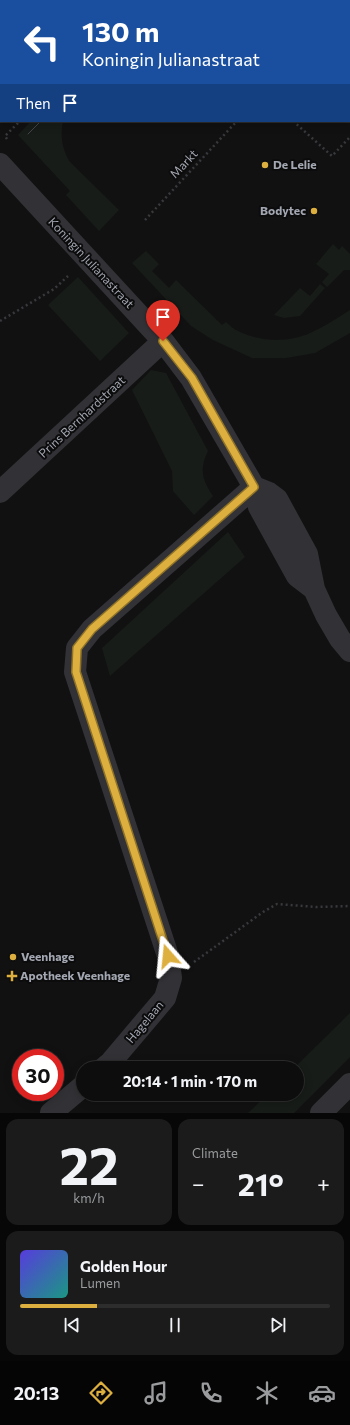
<!DOCTYPE html>
<html lang="en">
<head>
<meta charset="utf-8">
<style>
	body { margin:0; font-family:Commissioner,sans-serif; background:#1b1b1c; color:#f1f3f6; height:100vh; display:flex; flex-direction:column; font-size:15px; white-space:nowrap }
	* { box-sizing:border-box; margin:0 }
	p { font-size:13px; color:#9a9c9e }
	.icon { flex:none; width:22px; height:22px; fill:none; stroke:currentColor; stroke-width:2; stroke-linecap:round; stroke-linejoin:round }
	.map { position:relative; height:1113px; overflow:hidden }
	.details { display:flex; flex-direction:column; gap:6px; padding:6px; background:#070708; flex:1 }
	.details>* { flex:none }
	.banner { position:absolute; left:0px; top:0px; width:350px; height:122px; box-shadow:0 2px 10px #0003,0 0 0 1px #2d2d2e; background:#1a4fa0; color:#fff; overflow:hidden }
	.speed { position:absolute; left:12px; top:1049px; display:flex; gap:8px; font-size:20px; font-weight:700; text-align:center }
	.speed>* { display:grid; place-content:center; width:52px; height:52px; border-radius:50%; background:#0d0d0e; box-shadow:0 2px 10px #0003,0 0 0 1px #2d2d2e; line-height:1 }
	.speed .limit { border:6px solid #d22; background:#fff; color:#111 }
	.pin { position:absolute; display:grid; place-items:center; width:34px; height:34px; color:#fff; margin:-41px -17px; border-radius:50% 50% 50% 0; rotate:-45deg; box-shadow:0 0 4px #0007 }
	.pin .icon { rotate:45deg }
	.me { position:absolute; width:44px; margin:-22px; rotate:342deg; stroke-linejoin:round; filter:drop-shadow(0 0 3px #0008) }
	.turn { display:flex; align-items:center; gap:14px; height:84px; padding:0 16px; font-size:18px }
	.turn .icon { width:52px; height:52px; stroke-width:2.5 }
	.turn b { display:block; font-size:28px; line-height:34px }
	.then { display:flex; align-items:center; height:38px; padding:0 16px; background:#0003; gap:8px; font-size:15px }
	.big { font-size:30px; font-weight:700; line-height:1.1 }
	.details .tile { flex:1; display:flex; flex-direction:column; justify-content:center; gap:6px; min-width:0; padding:0 14px; border-radius:12px; background:#1b1b1c }
	.details .dial { align-items:center; gap:0 }
	.dial b { font-size:52px; line-height:1 }
	.song { display:flex; align-items:center; gap:12px }
	.cover { width:48px; height:48px; border-radius:6px; background:linear-gradient(135deg,hsl(250 70% 55%),hsl(170 70% 35%)) }
	.played { height:4px; border-radius:2px; background:linear-gradient(90deg,#dcaf3e 25%,#2d2d2e 25%) }
	.keys { display:flex; justify-content:space-around; direction:ltr }
	.heat { display:flex; justify-content:space-between; align-items:center; font-size:22px; direction:ltr }
	.details .tiles { flex:1; display:grid; gap:6px; grid-template-columns:1fr 1fr }
	.tile:last-child { grid-column:span 2 }
	.trip { position:absolute; left:76px; top:1061px; width:228px; height:40px; border-radius:20px; background:#0d0d0e; box-shadow:0 2px 10px #0003,0 0 0 1px #2d2d2e; font-weight:700; line-height:40px; text-align:center }
	.tab-bar { display:flex; height:64px; justify-content:space-around; align-items:center; background:#050506; color:#9a9c9e }
	.tab-bar .icon { width:28px; height:28px }
	.tab-bar .on { color:#dcaf3e }
	.tab-bar b { font-size:18px; color:#f1f3f6 }
	.map>svg:first-child { display:block }
	.green { fill:#171c18 }
	.lines { fill:none; stroke-linecap:round; stroke-linejoin:round }
	.path { stroke:#38393d; stroke-width:2.5; stroke-dasharray:2 3; stroke-linecap:butt }
	.minor { stroke:#323236; stroke-width:22 }
	.tram { stroke:#45464b; stroke-width:1 }
	.route-casing { stroke:#8f7228; stroke-width:10 }
	.route { stroke:#dcaf3e; stroke-width:7 }
	.poi-dot { fill:#dcaf3e; stroke:#0c0c0d; stroke-width:1.5 }
	.labels { text-anchor:middle; stroke-width:4; stroke-linejoin:round; paint-order:stroke }
	.street-label { font-size:12px; fill:#a3a7b1; stroke:#0c0c0d }
	.poi-label { font-size:12px; font-weight:bold; fill:#a3a7b1; stroke:#0c0c0d; text-anchor:start }
</style>
</head>
<body>
<div class="map">
<svg width="350" height="1113" viewBox="0 0 350 1113">
	<rect width="100%" height="100%" fill="#111112"/>
	<!-- green -->
	<path class="green" d="M 31,121 L 63,121 C 60,136 62,149 70,162 L 119,210 L 99,231 L 66,195 L 70,191 L 18,135 Z
		M 333,244 L 339,250 L 342,246 L 350,254 L 350,270 L 344,270 L 327,287 L 322,282 L 329,274 L 316,264 Z
		M 146,251 L 159,264 L 152,271 L 169,288 L 176,280 L 222,325 L 226,322 C 230,325 233,329 238,331 C 260,342 288,343 310,333 C 324,327 337,318 350,310 L 350,333 L 315,353 L 286,358 L 252,358 L 213,340 L 191,326 L 132,263 Z
		M 78,277 L 129,333 L 100,361 L 48,305 Z
		M 320,284 L 325,288 L 300,316 L 284,318 L 274,315 L 300,288 L 310,296 Z
		M 151,370 L 166,373 L 208,451 C 199,469 202,480 213,496 L 194,515 L 173,491 L 172,471 L 132,390 Z
		M 228,532 L 245,557 L 110,676 L 102,648 Z
		M 350,1013 L 350,1057 L 294,1113 L 248,1113 L 268,1094 L 297,1094 L 297,1068 L 294,1068 Z"/>
	<g class="lines">
		<!-- path -->
		<path class="path" d="M 229,0 L 230,1
			M 293,121 L 332,156 L 350,137
			M 7,139 L 5,136 L 20,121
			M 145,220 L 237,121
			M 0,321 L 54,289 L 68,276
			M 194,962 L 263,912 L 277,904 L 316,907 L 350,906"/>
		<!-- minor -->
		<path class="minor" d="M 77,1 L 78,0
			M 0,45 L 1,46
			M 0,81 L 1,80
			M 0,164 L 163,341 L 191,378 L 254,487 L 259,507 L 297,576 L 314,589
			M 254,487 L 269,493 L 277,499 L 307,554 L 314,589 L 326,615 L 340,639 L 350,651
			M 0,492 L 163,341
			M 104,1068 L 110,1063 L 165,998 L 171,978 L 168,956 L 75,672 L 77,648 L 92,629 L 254,487
			M 51,1113 L 83,1086
			M 321,1113 L 350,1084"/>
		<!-- tram -->
		<path class="tram" d="M 115,1 L 116,0
			M 158,1 L 159,0
			M 28,134 L 41,121"/>
	</g>
	<g class="lines">
		<!-- route casing -->
		<g class="route-casing">
			<path id="route" d="M 163,341 L 192,378 L 254,487 L 92,629 L 77,648 L 76,672 L 168,956"/>
		</g>
		<!-- route -->
		<use href="#route" class="route"/>
	</g>
	<!-- markers -->
	<g class="poi-dot">
		<circle cx="265" cy="165" r="4"/>
		<circle cx="314" cy="211" r="4"/>
		<circle cx="13" cy="957" r="4"/>
		<path d="M10 970h4v4h4v4h-4v4h-4v-4h-4v-4h4z"/>
	</g>
	<g class="labels">
		<!-- street labels -->
		<g class="street-label">
			<text transform="translate(184 164) rotate(-47)" y="4">Markt</text>
			<text transform="translate(91 263) rotate(47)" y="4">Koningin Julianastraat</text>
			<text transform="translate(82 417) rotate(-43)" y="4">Prins Bernhardstraat</text>
			<text transform="translate(145 1022) rotate(-50)" y="4">Hagelaan</text>
		</g>
		<!-- poi labels -->
		<g class="poi-label">
			<text x="273" y="169">De Lelie</text>
			<text x="306" y="215" text-anchor="end">Bodytec</text>
			<text x="21" y="961">Veenhage</text>
			<text x="20" y="980">Apotheek Veenhage</text>
		</g>
	</g>
</svg>
<div class="speed"><div class="limit">30</div></div>
<div class="pin" style="left:163px;top:341px;background:#d93025"><svg class="icon" aria-label="arrive" viewBox="0 0 24 24"><path d="M6 21V4h12l-3 4 3 4H6"/></svg></div>
<svg class="me" style="left:168px;top:956px" viewBox="-20 -20 40 40"><path d="M0-17L14 15 0 8-14 15z" fill="#dcaf3e" stroke="#fff" stroke-width="4"/></svg>
<div class="trip">20:14 · 1 min · 170 m</div>
<div class="banner">
<div class="turn"><svg class="icon" aria-label="left" viewBox="0 0 24 24"><path d="M17 20v-9H6M10 6l-5 5 5 5"/></svg><div><b>130 m</b>Koningin Julianastraat</div></div>
<div class="then">Then<svg class="icon" aria-label="arrive" viewBox="0 0 24 24"><path d="M6 21V4h12l-3 4 3 4H6"/></svg></div>
</div>
</div>
<section class="details">
<div class="tiles">
<div class="tile dial"><b>22</b><p>km/h</p></div>
<div class="tile"><p>Climate</p>
<div class="heat"><a>−</a><b class="big">21°</b><a>+</a></div>
</div>
<div class="tile">
<div class="song"><i class="cover"></i><div><b>Golden Hour</b><p>Lumen</p></div></div>
<div class="played"></div>
<div class="keys"><svg class="icon" aria-label="previous" viewBox="0 0 24 24"><path d="M18 5L8 12l10 7zM5 5v14"/></svg><svg class="icon" aria-label="pause" viewBox="0 0 24 24"><path d="M8 5v14M16 5v14"/></svg><svg class="icon" aria-label="next" viewBox="0 0 24 24"><path d="M6 5l10 7-10 7zM19 5v14"/></svg></div>
</div>
</div>
</section>
<nav class="tab-bar">
<b>20:13</b>
<svg class="icon on" aria-label="directions" viewBox="0 0 24 24"><path d="M12 3l9 9-9 9-9-9zM9 14v-3h6M13 9l2 2-2 2"/></svg>
<svg class="icon" aria-label="music" viewBox="0 0 24 24"><path d="M9 18V5l10-2v13"/><circle cx="6" cy="18" r="3"/><circle cx="16" cy="16" r="3"/></svg>
<svg class="icon" aria-label="phone" viewBox="0 0 24 24"><path d="M5 4h4l2 5-3 2q2 4 5 5l2-3 5 2v4C11 20 4 13 5 4z"/></svg>
<svg class="icon" aria-label="climate" viewBox="0 0 24 24"><path d="M12 3v18M4 7l16 10M4 17L20 7"/></svg>
<svg class="icon" aria-label="car" viewBox="0 0 24 24"><path d="M5 17H2v-5l4-1 3-4h7l3 4 3 1v5h-3M9 17h6M6 11h13"/><circle cx="7" cy="17" r="2"/><circle cx="17" cy="17" r="2"/></svg>
</nav>
</body>
</html>
